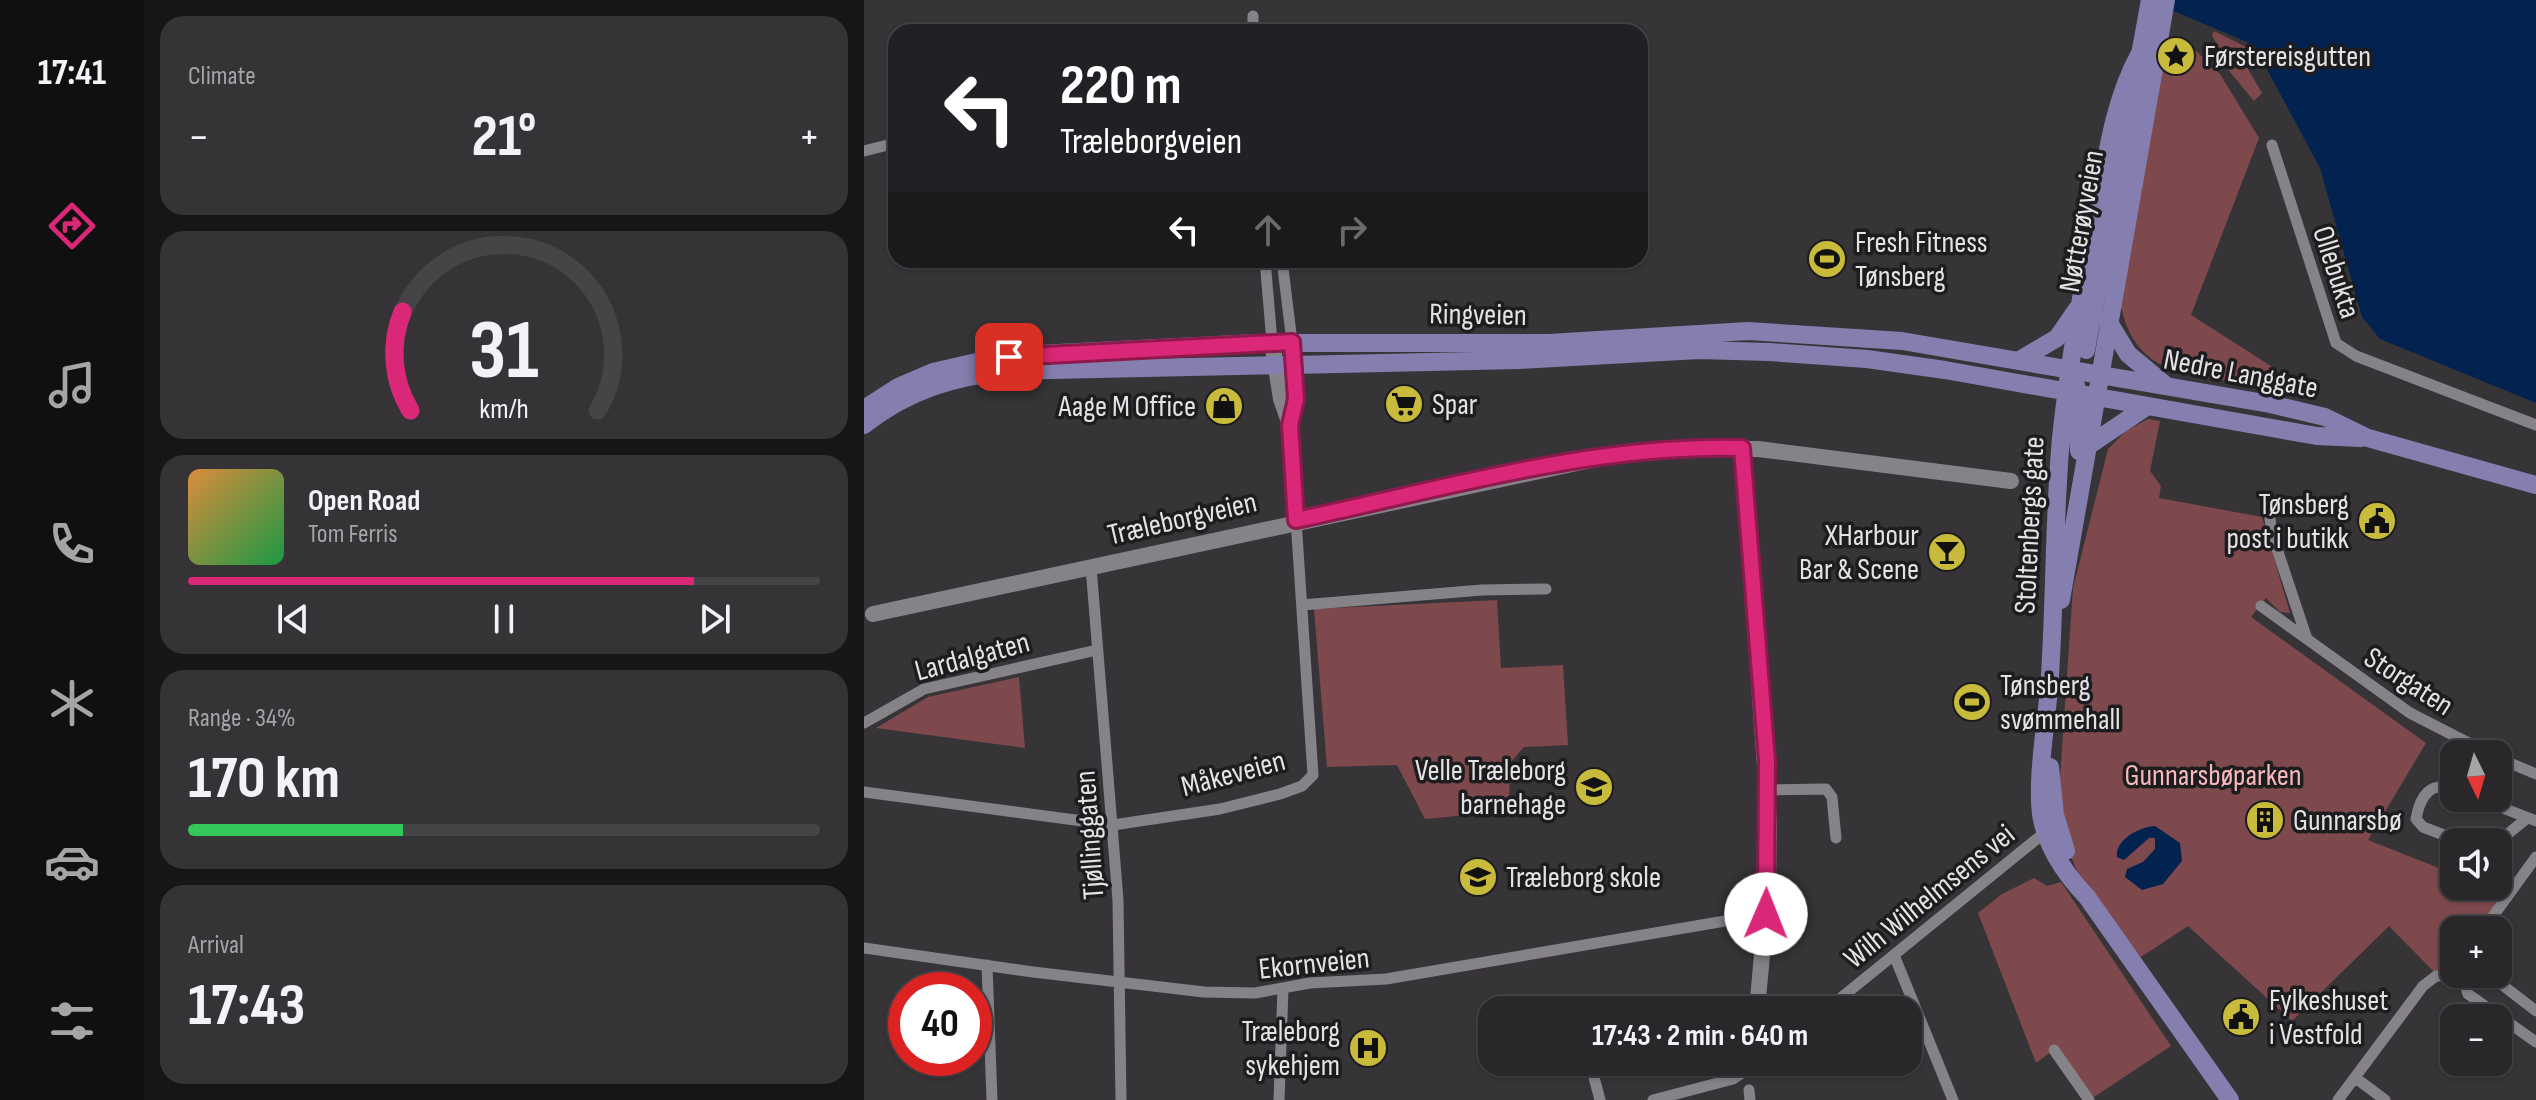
<!DOCTYPE html>
<html lang="en">
<head>
<meta charset="utf-8">
<style>
	body { margin:0; font-family:"Sofia Sans Condensed",sans-serif; background:#353336; color:#f1f3f6; height:100vh; display:flex; flex-direction:column; font-size:30px; white-space:nowrap }
	* { box-sizing:border-box; margin:0 }
	p { font-size:26px; color:#a5a5a8 }
	.icon { flex:none; width:44px; height:44px; fill:none; stroke:currentColor; stroke-width:2; stroke-linecap:round; stroke-linejoin:round }
	.map { position:relative; flex:1; overflow:hidden }
	.details { display:flex; flex-direction:column; gap:16px; padding:16px; background:#171517; width:720px }
	.details>* { flex:none }
	.guide { position:absolute; left:24px; top:24px; width:760px; height:244px; border-radius:24px; box-shadow:0 2px 6px #0004,0 0 0 2px #454447; background:#202124; color:#fff; overflow:hidden }
	.needle { width:52px; rotate:175deg }
	.fabs { position:absolute; left:1576px; top:740px; display:grid; gap:16px }
	.fabs a { display:grid; place-items:center; width:72px; height:72px; border-radius:16px; background:#29272a; box-shadow:0 2px 6px #0004,0 0 0 2px #454447; font-size:40px }
	.speed { position:absolute; left:24px; top:972px; display:flex; gap:16px; font-size:40px; font-weight:700; text-align:center }
	.speed>* { display:grid; place-content:center; width:104px; height:104px; border-radius:50%; background:#29272a; box-shadow:0 2px 6px #0004,0 0 0 2px #454447; line-height:1 }
	.speed .limit { border:12px solid #d22; background:#fff; color:#111 }
	.pin { position:absolute; display:grid; place-items:center; width:68px; height:68px; color:#fff; margin:-34px; border-radius:16px; box-shadow:0 4px 12px #0006 }
	.me { position:absolute; width:88px; margin:-44px; rotate:1deg; stroke-linejoin:round; filter:drop-shadow(0 0 6px #0008) }
	.turn { display:flex; align-items:center; gap:28px; height:168px; padding:0 40px; font-size:36px }
	.turn .icon { width:104px; height:104px; stroke-width:2.5 }
	.turn b { display:block; font-size:56px; line-height:68px }
	.lanes { display:flex; align-items:center; height:76px; padding:0 40px; background:#0003; justify-content:center; gap:40px; direction:ltr }
	.lanes .off { opacity:.35 }
	.big { font-size:60px; font-weight:700; line-height:1.1 }
	.details .widget { flex:1; display:flex; flex-direction:column; justify-content:center; gap:12px; min-width:0; padding:0 28px; border-radius:24px; background:#353336 }
	.details .dial { align-items:center; gap:0 }
	.dial svg { height:208px; overflow:visible; fill:none; stroke:#454447; stroke-width:7; stroke-linecap:round; text-anchor:middle }
	.dial text { fill:#f1f3f6; stroke:none }
	.song { display:flex; align-items:center; gap:24px }
	.cover { width:96px; height:96px; border-radius:12px; background:linear-gradient(135deg,hsl(30 70% 55%),hsl(140 70% 35%)) }
	.played { height:8px; border-radius:4px; background:linear-gradient(90deg,#db2777 80%,#454447 80%) }
	.keys { display:flex; justify-content:space-around; direction:ltr }
	.heat { display:flex; justify-content:space-between; align-items:center; font-size:44px; direction:ltr }
	.charge { height:12px; border-radius:6px; background:linear-gradient(90deg,#34c759 34%,#454447 0) }
	.trip { position:absolute; left:614px; top:996px; width:444px; height:80px; border-radius:24px; background:#29272a; box-shadow:0 2px 6px #0004,0 0 0 2px #454447; font-weight:700; line-height:80px; text-align:center }
	main { display:flex; flex:1; min-height:0 }
	.tab-bar { display:flex; flex-direction:column; width:144px; justify-content:space-around; align-items:center; background:#101011; color:#a5a5a8 }
	.tab-bar .icon { width:56px; height:56px }
	.tab-bar .selected { color:#db2777 }
	.tab-bar b { font-size:36px; color:#f1f3f6 }
	.map>svg:first-child { display:block }
	.green { fill:#7d494d }
	.water { fill:#02224f }
	.lines { fill:none; stroke-linecap:round; stroke-linejoin:round }
	.street { stroke:#868388; stroke-width:11 }
	.secondary { stroke:#868388; stroke-width:16 }
	.primary { stroke:#857fb0; stroke-width:18 }
	.route-casing { stroke:#8e194d; stroke-width:20 }
	.route { stroke:#db2777; stroke-width:14 }
	.labels { text-anchor:middle; stroke-width:7; stroke-linejoin:round; paint-order:stroke }
	.poi-label { font-size:30px; fill:#e4e2e4; stroke:#1d1c1e; text-anchor:start }
	.street-label { font-size:30px; fill:#e4e2e4; stroke:#1d1c1e }
	.park-label { font-size:30px; fill:#f8b9bc; stroke:#1d1c1e }
</style>
</head>
<body>
<main>
<nav class="tab-bar">
<b>17:41</b>
<svg class="icon selected" aria-label="directions" viewBox="0 0 24 24"><path d="M12 3l9 9-9 9-9-9zM9 14v-3h6M13 9l2 2-2 2"/></svg>
<svg class="icon" aria-label="music" viewBox="0 0 24 24"><path d="M9 18V5l10-2v13"/><circle cx="6" cy="18" r="3"/><circle cx="16" cy="16" r="3"/></svg>
<svg class="icon" aria-label="phone" viewBox="0 0 24 24"><path d="M5 4h4l2 5-3 2q2 4 5 5l2-3 5 2v4C11 20 4 13 5 4z"/></svg>
<svg class="icon" aria-label="climate" viewBox="0 0 24 24"><path d="M12 3v18M4 7l16 10M4 17L20 7"/></svg>
<svg class="icon" aria-label="car" viewBox="0 0 24 24"><path d="M5 17H2v-5l4-1 3-4h7l3 4 3 1v5h-3M9 17h6M6 11h13"/><circle cx="7" cy="17" r="2"/><circle cx="17" cy="17" r="2"/></svg>
<svg class="icon" aria-label="filters" viewBox="0 0 24 24"><path d="M4 7h16M4 17h16"/><circle cx="9" cy="7" r="2"/><circle cx="15" cy="17" r="2"/></svg>
</nav>
<section class="details">
<div class="widget"><p>Climate</p>
<div class="heat"><a>−</a><b class="big">21°</b><a>+</a></div>
</div>
<div class="widget dial"><svg viewBox="0 0 100 80">
<path d="M14 69A42 42 0 1 1 86 69"/>
<path d="M14 69A42 42 0 0 1 11 31" stroke="#db2777"/>
<text x="50" y="56" font-size="32" font-weight="700">31</text>
<text x="50" y="72" font-size="11">km/h</text>
</svg></div>
<div class="widget">
<div class="song"><i class="cover"></i><div><b>Open Road</b><p>Tom Ferris</p></div></div>
<div class="played"></div>
<div class="keys"><svg class="icon" aria-label="previous" viewBox="0 0 24 24"><path d="M18 5L8 12l10 7zM5 5v14"/></svg><svg class="icon" aria-label="pause" viewBox="0 0 24 24"><path d="M8 5v14M16 5v14"/></svg><svg class="icon" aria-label="next" viewBox="0 0 24 24"><path d="M6 5l10 7-10 7zM19 5v14"/></svg></div>
</div>
<div class="widget"><p>Range · 34%</p><b class="big">170 km</b><div class="charge"></div></div>
<div class="widget"><p>Arrival</p><b class="big">17:43</b></div>
</section>
<div class="map">
<svg width="1672" height="1100" viewBox="0 0 1672 1100">
	<rect width="100%" height="100%" fill="#373438"/>
	<!-- green -->
	<path class="green" d="M 1350,31 L 1382,47 L 1377,57 L 1398,93 L 1390,101 L 1366,72 L 1348,35 Z
		M 1300,42 L 1331,50 L 1356,74 L 1395,138 L 1327,315 L 1410,368 L 1406,386 C 1338,375 1270,384 1256,301 Z
		M 1284,419 L 1296,421 L 1286,471 L 1297,486 L 1295,498 L 1398,517 L 1426,613 L 1416,612 L 1402,598 L 1387,617 L 1562,743 L 1504,840 L 1590,874 L 1590,886 L 1621,886 L 1639,893 L 1614,930 L 1590,930 L 1590,974 L 1572,974 L 1525,926 L 1428,1021 L 1324,926 L 1271,961 L 1213,871 L 1193,822 L 1209,588 L 1244,449 L 1262,431 Z
		M 633,600 L 637,668 L 699,665 L 704,745 L 660,747 L 646,763 L 645,811 L 561,819 L 533,765 L 463,767 L 450,609 Z
		M 155,677 L 161,748 L 12,728 L 64,697 Z
		M 1170,878 L 1183,886 L 1197,882 L 1307,1046 L 1230,1097 L 1192,1048 L 1172,1063 L 1114,913 L 1138,894 Z"/>
	<!-- water -->
	<path class="water" d="M 1284,0 L 1672,0 L 1672,403 L 1516,339 L 1498,317 L 1456,168 L 1390,45 Z
		M 1291,826 L 1316,843 L 1318,861 L 1299,884 L 1278,890 L 1261,877 L 1263,869 L 1279,862 L 1291,849 L 1291,838 L 1285,838 L 1260,860 L 1253,857 C 1251,839 1276,827 1291,826 Z"/>
	<g class="lines">
		<!-- street -->
		<path class="street" d="M 389,16 L 389,32
			M 1408,145 L 1472,343 L 1492,356 L 1672,425
			M 0,151 L 32,143
			M 401,260 L 408,342
			M 418,260 L 428,342
			M 1405,511 L 1408,534 L 1443,639
			M 227,567 L 254,900 L 257,1100
			M 438,605 L 618,590 L 682,589
			M 1397,606 L 1546,713 L 1626,754
			M 0,723 L 60,689 L 233,650
			M 1634,758 L 1672,774
			M 1590,789 C 1566,781 1556,796 1552,819 L 1559,827 L 1598,842
			M 904,790 L 962,789 L 968,797 L 972,838
			M 0,792 L 249,825 L 356,809 L 416,794 L 438,786 L 449,775 L 432,520
			M 1613,798 L 1672,821
			M 1634,842 L 1662,819
			M 1619,930 L 1672,857
			M 0,948 L 169,972 L 340,992 L 391,993 L 446,983 L 522,979 L 902,914
			M 1030,955 L 1089,1100
			M 123,965 L 128,1100
			M 1624,974 L 1672,1011
			M 1598,976 L 1604,994 L 1672,1042
			M 710,1005 L 711,1010
			M 962,1010 L 1185,829
			M 1190,1050 L 1225,1100
			M 726,1062 L 736,1100
			M 1493,1079 L 1521,1100
			M 885,1090 L 886,1100
			M 415,1100 L 419,989
			M 789,1100 L 869,1079 L 895,1062
			M 1474,1100 L 1559,986 L 1572,976 L 1598,976"/>
		<!-- secondary -->
		<path class="secondary" d="M 408,342 L 417,399 L 426,425 L 432,520
			M 426,423 L 432,399 L 428,342
			M 878,448 L 905,822 L 904,889 L 893,1010
			M 9,614 L 750,455 L 813,448 L 894,449 L 1147,481"/>
		<!-- primary -->
		<path class="primary" d="M 1276,53 C 1249,102 1243,156 1233,210 C 1219,286 1205,362 1197,438 C 1190,517 1191,596 1186,675 C 1184,715 1172,776 1177,814 C 1182,846 1201,874 1223,897 L 1366,1100
			M 1244,321 L 1264,354 L 1300,384
			M 1222,350 L 1286,0
			M 1154,361 L 1193,338 L 1213,309
			M 1212,385 L 1215,451
			M 0,409 L 34,387 L 69,372 L 121,360 L 175,354 L 392,343 L 685,343 L 884,331 L 1038,341 L 1406,404 L 1461,417 L 1504,438 L 1672,485
			M 0,425 C 44,390 91,376 146,371 L 655,360 L 835,350 L 905,352 L 1003,359 L 1081,370 L 1453,436 L 1497,438
			M 1224,446 L 1282,407
			M 1197,600 L 1302,0
			M 1186,767 L 1191,815 L 1202,851"/>
	</g>
	<g class="lines">
		<!-- route casing -->
		<g class="route-casing">
			<path id="route" d="M 145,357 L 428,342 L 432,399 L 426,425 L 432,520 C 579,489 727,444 878,448 L 903,761 L 902,914"/>
		</g>
		<!-- route -->
		<use href="#route" class="route"/>
	</g>
	<!-- icons -->
	<defs>
		<g id="sight-disc" transform="scale(2)"><circle r="9.5" fill="#c8bb3b" stroke="#1d1c1e"/><path d="M0-6L1.8-2.2L6-1.7L2.9 1.2L3.7 5.4L0 3.3L-3.7 5.4L-2.9 1.2L-6-1.7L-1.8-2.2Z" fill="#111"/></g>
		<g id="stadium-disc" transform="scale(2)"><circle r="9.5" fill="#c8bb3b" stroke="#1d1c1e"/><path d="M0-5a6.5 5 0 1 0 0 10a6.5 5 0 1 0 0-10ZM-3.5-1.8h7v3.6h-7Z" fill="#111"/></g>
		<g id="supermarket-disc" transform="scale(2)"><circle r="9.5" fill="#c8bb3b" stroke="#1d1c1e"/><path d="M-6-5.5h2.5l.6 2H6L4.5 2H-2.5L-4.4-4H-6ZM-1.5 3.2a1.3 1.3 0 1 0 .1 0ZM3 3.2a1.3 1.3 0 1 0 .1 0Z" fill="#111"/></g>
		<g id="shop-disc" transform="scale(2)"><circle r="9.5" fill="#c8bb3b" stroke="#1d1c1e"/><path d="M-5-2.5h2.3a2.7 3.5 0 0 1 5.4 0H5L5.5 6h-11ZM-1.5-2.5h3a1.5 2.3 0 0 0-3 0Z" fill="#111"/></g>
		<g id="civic-disc" transform="scale(2)"><circle r="9.5" fill="#c8bb3b" stroke="#1d1c1e"/><path d="M-.6-6.5H3V-4.5H.6V-3L4-1V1h2V6H-6V1h2V-1L-.6-3ZM-1.2 2.5V6h2.4V2.5Z" fill="#111"/></g>
		<g id="bar-disc" transform="scale(2)"><circle r="9.5" fill="#c8bb3b" stroke="#1d1c1e"/><path d="M-6-5H6L.8 .8V4.5H3.5V6h-7V4.5H-.8V.8Z" fill="#111"/></g>
		<g id="school-disc" transform="scale(2)"><circle r="9.5" fill="#c8bb3b" stroke="#1d1c1e"/><path d="M0-5L7-2L0 1L-7-2ZM-4 1L0 2.5L4 1V4Q0 6-4 4Z" fill="#111"/></g>
		<g id="building-disc" transform="scale(2)"><circle r="9.5" fill="#c8bb3b" stroke="#1d1c1e"/><path d="M-4-6H4V6H1V3H-1V6H-4ZM-2.5-4.3h1.7v1.8h-1.7ZM.8-4.3h1.7v1.8H.8ZM-2.5-1h1.7V.8h-1.7ZM.8-1h1.7V.8H.8Z" fill="#111"/></g>
		<g id="hospital-disc" transform="scale(2)"><circle r="9.5" fill="#c8bb3b" stroke="#1d1c1e"/><path d="M-5-5h3v3.5h4V-5h3V5h-3V1.5h-4V5h-3Z" fill="#111"/></g>
	</defs>
	<g fill-rule="evenodd">
		<use href="#sight-disc" x="1312" y="56"/>
		<use href="#stadium-disc" x="963" y="259"/>
		<use href="#supermarket-disc" x="540" y="404"/>
		<use href="#shop-disc" x="360" y="406"/>
		<use href="#civic-disc" x="1513" y="521"/>
		<use href="#bar-disc" x="1083" y="552"/>
		<use href="#stadium-disc" x="1108" y="702"/>
		<use href="#school-disc" x="730" y="787"/>
		<use href="#building-disc" x="1401" y="820"/>
		<use href="#school-disc" x="614" y="877"/>
		<use href="#civic-disc" x="1377" y="1017"/>
		<use href="#hospital-disc" x="504" y="1048"/>
	</g>
	<g class="labels">
		<!-- poi labels -->
		<g class="poi-label">
			<text x="1340" y="66">Førstereisgutten</text>
			<text x="991" y="252">Fresh Fitness<tspan x="991" dy="34">Tønsberg</tspan></text>
			<text x="568" y="414">Spar</text>
			<text x="332" y="416" text-anchor="end">Aage M Office</text>
			<text x="1485" y="514" text-anchor="end">Tønsberg<tspan x="1485" dy="34">post i butikk</tspan></text>
			<text x="1055" y="545" text-anchor="end">XHarbour<tspan x="1055" dy="34">Bar &amp; Scene</tspan></text>
			<text x="1136" y="695">Tønsberg<tspan x="1136" dy="34">svømmehall</tspan></text>
			<text x="702" y="780" text-anchor="end">Velle Træleborg<tspan x="702" dy="34">barnehage</tspan></text>
			<text x="1429" y="830">Gunnarsbø</text>
			<text x="642" y="887">Træleborg skole</text>
			<text x="1405" y="1010">Fylkeshuset<tspan x="1405" dy="34">i Vestfold</tspan></text>
			<text x="476" y="1041" text-anchor="end">Træleborg<tspan x="476" dy="34">sykehjem</tspan></text>
		</g>
		<!-- street labels -->
		<g class="street-label">
			<text transform="translate(1217 221) rotate(-80)" y="10">Nøtterøyveien</text>
			<text transform="translate(1473 272) rotate(72)" y="10">Ollebukta</text>
			<text transform="translate(614 314) rotate(1)" y="10">Ringveien</text>
			<text transform="translate(1377 373) rotate(11)" y="10">Nedre Langgate</text>
			<text transform="translate(318 518) rotate(-13)" y="10">Træleborgveien</text>
			<text transform="translate(1165 525) rotate(-87)" y="10">Stoltenbergs gate</text>
			<text transform="translate(108 656) rotate(-15)" y="10">Lardalgaten</text>
			<text transform="translate(1545 681) rotate(33)" y="10">Storgaten</text>
			<text transform="translate(369 773) rotate(-15)" y="10">Måkeveien</text>
			<text transform="translate(225 835) rotate(-94)" y="10">Tjøllinggaten</text>
			<text transform="translate(1065 896) rotate(-39)" y="10">Wilh Wilhelmsens vei</text>
			<text transform="translate(450 963) rotate(-6)" y="10">Ekornveien</text>
		</g>
		<!-- park labels -->
		<g class="park-label">
			<text x="1349" y="785">Gunnarsbøparken</text>
		</g>
	</g>
</svg>
<div class="fabs">
<a><svg class="needle" viewBox="-14 -14 28 28"><path d="M0-13l5 13h-10z" fill="#e53935"/><path d="M0 13l5-13h-10z" fill="#a5a5a8"/></svg></a>
<a><svg class="icon" aria-label="sound" viewBox="0 0 24 24"><path d="M4 9h4l5-4v14l-5-4H4zM17 9q2 3 0 6"/></svg></a>
<a>+</a>
<a>−</a>
</div>
<div class="speed"><div class="limit">40</div></div>
<div class="pin" style="left:145px;top:357px;background:#d93025"><svg class="icon" aria-label="arrive" viewBox="0 0 24 24"><path d="M6 21V4h12l-3 4 3 4H6"/></svg></div>
<svg class="me" style="left:902px;top:914px" viewBox="-20 -20 40 40"><circle r="19" fill="#fff"/><path d="M0-13L10 11 0 6-10 11z" fill="#db2777"/></svg>
<div class="trip">17:43 · 2 min · 640 m</div>
<div class="guide">
<div class="turn"><svg class="icon" aria-label="left" viewBox="0 0 24 24"><path d="M17 20v-9H6M10 6l-5 5 5 5"/></svg><div><b>220 m</b>Træleborgveien</div></div>
<div class="lanes"><svg class="icon" aria-label="left" viewBox="0 0 24 24"><path d="M17 20v-9H6M10 6l-5 5 5 5"/></svg><svg class="icon off" aria-label="ahead" viewBox="0 0 24 24"><path d="M12 20V5M6 11l6-6 6 6"/></svg><svg class="icon off" aria-label="right" viewBox="0 0 24 24"><path d="M7 20v-9h11M14 6l5 5-5 5"/></svg></div>
</div>
</div>
</main>
</body>
</html>
